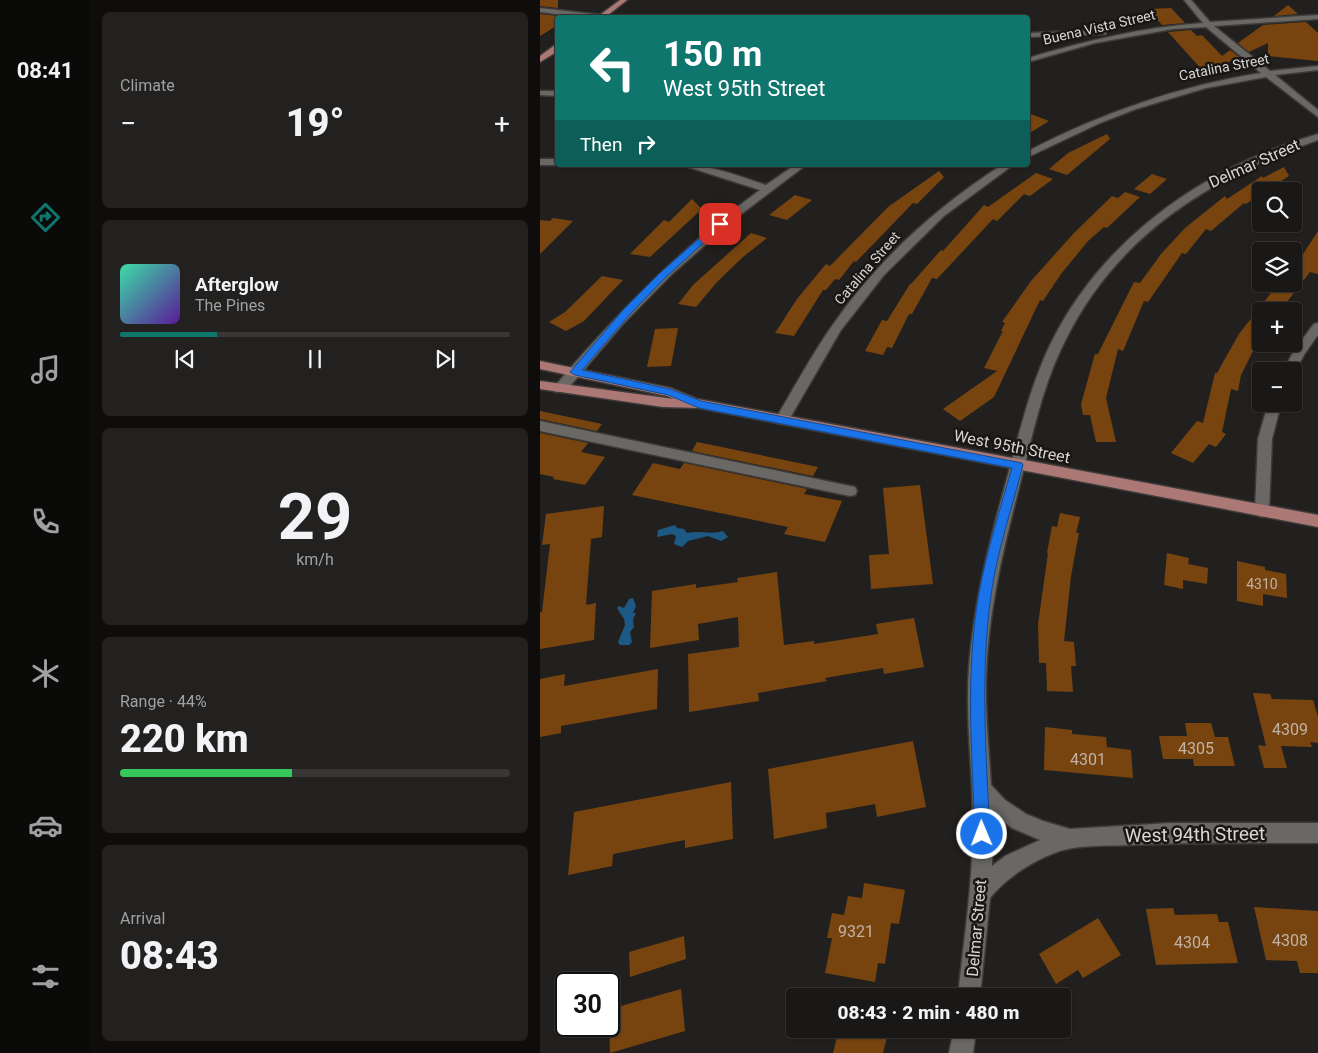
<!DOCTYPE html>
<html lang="en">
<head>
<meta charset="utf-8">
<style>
	body { margin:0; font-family:Roboto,sans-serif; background:#23211f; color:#f1f3f6; height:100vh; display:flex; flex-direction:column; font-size:19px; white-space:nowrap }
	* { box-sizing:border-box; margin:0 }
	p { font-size:16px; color:#9fa0a1 }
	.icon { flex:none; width:28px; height:28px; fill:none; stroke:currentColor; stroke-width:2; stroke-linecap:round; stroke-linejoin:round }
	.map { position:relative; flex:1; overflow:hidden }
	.drawer { display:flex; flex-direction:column; gap:12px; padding:12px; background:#0e0d0c; width:450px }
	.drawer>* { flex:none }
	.guide { position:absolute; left:15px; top:15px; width:475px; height:152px; border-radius:5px; box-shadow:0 1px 4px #0004,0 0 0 1px #383735; background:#0f766e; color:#fff; overflow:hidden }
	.controls { position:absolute; left:712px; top:182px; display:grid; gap:10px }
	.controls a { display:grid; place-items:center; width:50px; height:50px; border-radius:5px; background:#1a1816; box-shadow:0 1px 4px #0004,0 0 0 1px #383735; font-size:25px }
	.speed { position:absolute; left:15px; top:972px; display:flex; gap:10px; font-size:25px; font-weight:700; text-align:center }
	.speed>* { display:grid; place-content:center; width:65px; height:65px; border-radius:50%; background:#1a1816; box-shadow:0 1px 4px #0004,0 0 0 1px #383735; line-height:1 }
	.speed .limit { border:2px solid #111; border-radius:8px; background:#fff; color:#111 }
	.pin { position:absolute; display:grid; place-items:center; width:42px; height:42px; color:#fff; margin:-21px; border-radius:10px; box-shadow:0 2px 8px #0006 }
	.me { position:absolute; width:55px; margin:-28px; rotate:359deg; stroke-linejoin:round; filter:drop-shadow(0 0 4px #0008) }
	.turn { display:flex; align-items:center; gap:18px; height:105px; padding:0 25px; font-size:22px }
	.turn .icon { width:65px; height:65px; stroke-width:2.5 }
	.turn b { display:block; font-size:35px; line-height:42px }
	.then { display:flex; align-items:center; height:48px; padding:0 25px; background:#0003; gap:10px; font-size:19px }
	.big { font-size:38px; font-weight:800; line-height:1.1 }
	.drawer .card { flex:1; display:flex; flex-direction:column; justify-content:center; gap:8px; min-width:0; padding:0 18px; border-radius:8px; background:#23211f }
	.drawer .dial { align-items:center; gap:0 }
	.dial b { font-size:65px; line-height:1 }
	.song { display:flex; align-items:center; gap:15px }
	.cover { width:60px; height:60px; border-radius:8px; background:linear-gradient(135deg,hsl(160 70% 55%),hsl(270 70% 35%)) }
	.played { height:5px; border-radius:2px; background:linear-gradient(90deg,#0f766e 25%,#383735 25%) }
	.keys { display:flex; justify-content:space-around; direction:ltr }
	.heat { display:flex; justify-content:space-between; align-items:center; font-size:28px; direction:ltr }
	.charge { height:8px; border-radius:4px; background:linear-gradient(90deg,#34c759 44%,#383735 0) }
	.trip { position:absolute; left:246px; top:988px; width:285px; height:50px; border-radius:5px; background:#1a1816; box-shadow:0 1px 4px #0004,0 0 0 1px #383735; font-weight:800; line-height:50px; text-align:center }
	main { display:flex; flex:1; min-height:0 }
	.tabs { display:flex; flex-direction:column; width:90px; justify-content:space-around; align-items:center; background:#0a0a09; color:#9fa0a1 }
	.tabs .icon { width:35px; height:35px }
	.tabs .current { color:#0f766e }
	.tabs b { font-size:22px; color:#f1f3f6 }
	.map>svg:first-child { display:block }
	.water { fill:#1c5a85 }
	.building { fill:#77440f }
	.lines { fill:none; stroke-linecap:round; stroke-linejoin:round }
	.minor-casing { stroke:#3d3b39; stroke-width:3 }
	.major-casing { stroke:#3d3b39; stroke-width:3 }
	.minor { fill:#6a6865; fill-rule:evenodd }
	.major { fill:#ac7875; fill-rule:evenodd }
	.route { fill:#1a73e8; stroke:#114b97 }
	.labels { text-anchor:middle; stroke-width:5; stroke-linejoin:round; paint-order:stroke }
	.far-street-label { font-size:14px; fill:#d8d6d5; stroke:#191715 }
	.number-label { font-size:14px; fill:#c0b2a4 }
	.street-label { font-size:16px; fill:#d8d6d5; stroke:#191715 }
	.near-number-label { font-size:16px; fill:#c0b2a4 }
	.near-street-label { font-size:19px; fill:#d8d6d5; stroke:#191715 }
</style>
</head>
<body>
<main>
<nav class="tabs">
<b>08:41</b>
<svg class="icon current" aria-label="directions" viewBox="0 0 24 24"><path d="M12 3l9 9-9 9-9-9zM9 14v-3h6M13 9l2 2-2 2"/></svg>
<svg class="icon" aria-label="music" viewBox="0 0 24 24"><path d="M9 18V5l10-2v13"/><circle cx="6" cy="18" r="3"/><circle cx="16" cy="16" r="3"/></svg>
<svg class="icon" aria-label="phone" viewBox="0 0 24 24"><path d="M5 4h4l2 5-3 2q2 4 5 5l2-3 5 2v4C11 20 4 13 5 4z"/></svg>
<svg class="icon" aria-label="climate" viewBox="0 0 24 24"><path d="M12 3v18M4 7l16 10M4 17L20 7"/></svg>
<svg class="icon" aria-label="car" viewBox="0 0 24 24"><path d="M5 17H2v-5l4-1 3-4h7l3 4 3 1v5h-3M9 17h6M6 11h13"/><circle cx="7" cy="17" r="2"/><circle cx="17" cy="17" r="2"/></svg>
<svg class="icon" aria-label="filters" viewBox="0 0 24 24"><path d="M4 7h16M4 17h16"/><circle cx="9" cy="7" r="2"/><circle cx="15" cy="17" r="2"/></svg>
</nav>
<section class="drawer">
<div class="card"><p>Climate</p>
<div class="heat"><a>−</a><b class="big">19°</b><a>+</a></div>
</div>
<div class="card">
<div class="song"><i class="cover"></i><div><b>Afterglow</b><p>The Pines</p></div></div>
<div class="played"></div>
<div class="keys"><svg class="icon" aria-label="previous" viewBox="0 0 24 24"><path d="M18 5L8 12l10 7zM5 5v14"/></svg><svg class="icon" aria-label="pause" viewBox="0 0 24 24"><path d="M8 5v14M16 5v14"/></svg><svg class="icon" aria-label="next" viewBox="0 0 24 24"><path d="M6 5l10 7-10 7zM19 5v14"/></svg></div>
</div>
<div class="card dial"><b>29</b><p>km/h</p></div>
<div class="card"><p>Range · 44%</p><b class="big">220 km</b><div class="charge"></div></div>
<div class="card"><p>Arrival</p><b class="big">08:43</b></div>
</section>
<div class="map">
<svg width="778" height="1053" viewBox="0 0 778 1053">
	<rect width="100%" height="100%" fill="#22201e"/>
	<!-- water -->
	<path class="water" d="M 135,525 L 137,528 L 144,529 L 147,533 C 159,530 171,535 183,531 L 188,537 L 181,541 L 168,536 L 148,541 L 142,547 L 134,544 L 136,536 L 132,534 L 117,537 L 118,530 Z
		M 93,598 L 96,606 L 93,613 L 96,613 L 93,619 L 94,627 L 90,632 L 92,642 L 89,645 L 80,645 L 78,642 L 85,625 L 84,619 L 77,608 L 79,606 L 84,608 L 89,599 Z"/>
	<!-- building -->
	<path class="building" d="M 0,0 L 18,0 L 18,8 L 0,6 Z
		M 748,5 L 758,14 L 734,16 Z
		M 631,8 L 645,23 L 622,25 L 608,9 Z
		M 0,14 L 18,16 L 18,25 L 0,36 Z
		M 766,22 L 778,33 L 778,61 L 728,56 L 728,43 L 709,52 L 698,43 L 723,25 Z
		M 651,30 L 657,36 L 662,35 L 682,56 L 690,50 L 699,57 L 673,70 L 663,71 L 628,32 Z
		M 488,113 L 509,121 L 488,134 Z
		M 567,134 L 570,139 L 527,175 L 509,169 L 528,153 Z
		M 744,167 L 749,176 L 725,191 L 721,191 L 721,194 L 706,204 L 704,203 L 671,231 L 666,229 L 646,254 L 642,253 L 608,302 L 604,301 L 583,351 L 578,349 L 566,398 L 576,442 L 556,442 L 550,415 L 543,415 L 541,404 L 555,354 L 558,354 L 594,282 L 600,283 L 621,254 L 645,228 L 685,196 L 687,199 L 722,176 L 723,178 Z
		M 399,171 L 404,177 L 377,204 L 373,203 L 316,262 L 314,261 L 299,280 L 295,279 L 286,290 L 283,290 L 254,336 L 235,333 L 257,299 L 286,264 L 290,266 L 348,207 Z
		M 496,173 L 513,179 L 490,196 L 484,194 L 457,221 L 453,219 L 397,279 L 392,278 L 372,314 L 369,314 L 352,348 L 347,347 L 343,355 L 325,351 L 342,320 L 347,321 L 370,284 L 371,284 L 401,250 L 403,251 L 444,205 L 448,207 Z
		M 612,174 L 627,179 L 610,194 L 594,189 Z
		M 585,192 L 600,197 L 567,228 L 564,227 L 548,241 L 521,274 L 503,301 L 500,300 L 454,397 L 420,421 L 403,409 L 457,371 L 444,368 L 463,331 L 461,331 L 465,323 L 462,322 L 491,281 L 533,234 L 572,196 L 578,198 Z
		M 255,195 L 272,200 L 247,220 L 229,215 Z
		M 152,199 L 162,209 L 110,257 L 90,254 L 124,220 L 129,222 Z
		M 13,218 L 33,221 L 0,254 L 0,220 L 10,221 Z
		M 778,231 L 778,274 L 770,272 L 740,311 L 721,311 L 721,335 L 701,375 L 698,391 L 691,389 L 682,432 L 686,434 L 676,447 L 669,444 L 653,463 L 631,453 L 657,421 L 663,423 L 675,373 L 677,373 L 699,334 L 738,284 L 754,284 L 754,268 Z
		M 211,233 L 227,238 L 203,257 L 177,282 L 156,307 L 138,304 L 153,285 Z
		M 62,276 L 83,280 L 44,321 L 26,331 L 9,322 L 25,312 Z
		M 138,328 L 131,366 L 107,367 L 115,329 Z
		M 0,411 L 62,424 L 57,431 L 0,419 Z
		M 0,433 L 48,443 L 41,452 L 65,457 L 45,485 L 13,479 L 14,477 L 0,474 Z
		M 157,442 L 278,467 L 273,476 L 152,451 Z
		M 113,463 L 140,469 L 144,463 L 267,489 L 264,494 L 302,501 L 285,542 L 244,534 L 248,527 L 92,495 Z
		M 380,485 L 393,584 L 331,589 L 329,555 L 349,554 L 343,488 Z
		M 64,506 L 62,537 L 51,539 L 46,605 L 56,603 L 54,640 L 0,649 L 0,612 L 2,612 L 10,544 L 2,545 L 6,514 Z
		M 520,513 L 540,517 L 536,533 L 539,533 L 531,576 L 524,641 L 534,642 L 536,666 L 531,666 L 533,692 L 507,691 L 506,663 L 499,663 L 498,624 L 508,553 L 507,553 L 512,526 L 517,527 Z
		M 627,553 L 649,558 L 648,564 L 668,568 L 667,584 L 643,580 L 643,589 L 624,585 Z
		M 697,561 L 725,567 L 725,570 L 746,574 L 747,598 L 723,594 L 723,606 L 697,601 Z
		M 237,572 L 244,645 L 274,641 L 274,644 L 338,634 L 336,624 L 374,618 L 384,667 L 344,674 L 343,668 L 285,678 L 287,681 L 218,693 L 219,701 L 149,712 L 148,654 L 199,647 L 198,617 L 158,624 L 159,640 L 110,648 L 112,591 L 156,584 L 156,588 L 198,582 L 197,578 Z
		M 118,669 L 117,709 L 21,726 L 21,733 L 0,737 L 0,679 L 25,674 L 24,686 Z
		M 713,693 L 730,694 L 732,699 L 773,700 L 778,717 L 778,743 L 770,742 L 772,747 L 741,746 L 747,768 L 724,768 L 718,745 L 726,746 Z
		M 645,723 L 671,723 L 675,737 L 688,737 L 695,766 L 654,766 L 653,759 L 623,759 L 619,736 L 647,736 Z
		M 505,727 L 532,730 L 532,734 L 566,737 L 567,747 L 591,750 L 593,778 L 504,770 Z
		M 373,741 L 386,807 L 337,817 L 335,804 L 286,813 L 287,828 L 234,839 L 228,769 Z
		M 191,782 L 193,839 L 145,848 L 145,840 L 73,854 L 72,866 L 28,875 L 34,812 Z
		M 324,883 L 365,890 L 359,924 L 351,923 L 345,964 L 338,963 L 335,982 L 285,973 L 292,938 L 287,938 L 292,913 L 304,915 L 308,896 L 322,898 Z
		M 714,907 L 778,911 L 778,973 L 760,973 L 757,961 L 726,960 Z
		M 633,908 L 635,915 L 677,914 L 679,922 L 688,922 L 698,963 L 616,965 L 606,909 Z
		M 558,918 L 581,955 L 543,978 L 538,970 L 516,984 L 499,954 Z
		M 144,936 L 146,959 L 90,977 L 89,952 Z
		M 141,989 L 145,1031 L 70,1053 L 69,1016 L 81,1012 L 81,1006 Z
		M 299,1029 L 349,1029 L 343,1053 L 293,1053 Z"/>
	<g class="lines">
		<!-- minor casing -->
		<g class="minor-casing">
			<path id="minor" d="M 644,0 L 651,0 L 670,22 L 778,15 L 778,19 L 674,26 L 730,71 L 778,66 L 778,70 L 735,75 L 778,110 L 778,117 L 726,77 L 666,88 L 596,109 L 560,123 L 488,157 L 488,151 C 562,113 639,86 721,73 L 666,27 L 633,29 L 555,43 L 488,62 L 488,58 C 545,41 603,27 663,23 Z
				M 0,8 L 71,16 L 74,18 L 48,18 L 0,12 Z
				M 563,30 L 566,30 L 566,34 L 488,37 L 488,33 Z
				M 0,91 L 18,91 L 18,96 L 0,95 Z
				M 778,134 L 778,140 C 670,178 577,235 525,341 C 503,384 493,433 481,480 C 464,546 448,610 446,678 C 445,714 449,749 451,785 L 465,800 L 486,814 L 503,821 L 530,829 L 630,823 L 778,823 L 778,843 C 715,843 653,842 591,845 C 572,846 552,845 533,848 C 505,852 467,876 450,898 L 440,996 L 418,996 C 424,938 433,882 433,824 C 433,772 425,719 429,666 C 434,603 449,543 466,482 C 479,435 490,385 512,341 C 565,236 667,166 778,134 ZM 453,814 L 472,828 L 500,840 L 465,856 L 452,866 Z
				M 0,159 L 18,159 L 18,165 L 0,165 Z
				M 142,165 C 172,165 198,176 226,185 L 255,165 L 266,165 L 196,218 L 132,274 L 83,324 L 25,392 L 15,392 L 14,389 L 15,386 C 77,313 143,246 220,190 Z
				M 462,165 L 473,165 L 404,216 L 344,275 L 301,330 L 247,423 L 237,423 L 235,420 C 254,388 271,356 292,326 C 337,261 395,208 462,165 Z
				M 778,323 L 778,335 L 765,353 L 754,373 L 754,371 L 743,371 L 755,349 L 774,324 Z
				M 728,404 L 741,404 L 732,439 L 729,511 L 727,515 L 722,517 L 717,515 L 715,511 L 718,439 Z
				M 0,421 L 310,486 L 315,487 L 317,491 L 315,495 L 310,496 L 0,431 Z
				M 414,1029 L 436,1029 L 433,1053 L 409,1053 Z"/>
		</g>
		<!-- major casing -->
		<g class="major-casing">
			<path id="major" d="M 80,0 L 87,0 L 64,18 L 56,18 Z
				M 15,45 L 18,45 L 18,51 L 0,62 L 0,56 Z
				M 0,361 L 130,388 L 157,399 L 778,515 L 778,527 L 159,408 L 123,407 L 0,389 L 0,381 L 134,399 L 127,396 L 0,369 Z"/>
		</g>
		<!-- minor -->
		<use href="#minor" class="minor"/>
		<!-- major -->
		<use href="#major" class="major"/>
	</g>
	<!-- route -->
	<path class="route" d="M 178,222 L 184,224 L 126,277 L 91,313 L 42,370 L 130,389 L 161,401 L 482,463 L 483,465 C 472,508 457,551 451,595 C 440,675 446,754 450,834 L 448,840 L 442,842 L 437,840 L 435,834 C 432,754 425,672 439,593 C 447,550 460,509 472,468 L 159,408 L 128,395 L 35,375 L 30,372 L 84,309 L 120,273 Z"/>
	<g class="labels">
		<!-- far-street labels -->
		<g class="far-street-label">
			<text transform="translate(559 27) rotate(-13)" y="5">Buena Vista Street</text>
			<text transform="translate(684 67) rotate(-11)" y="5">Catalina Street</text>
			<text transform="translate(327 268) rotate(-49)" y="5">Catalina Street</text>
		</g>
		<!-- number labels -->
		<g class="number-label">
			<text x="722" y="589">4310</text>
		</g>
		<!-- street labels -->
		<g class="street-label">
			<text transform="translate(714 163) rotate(-24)" y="6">Delmar Street</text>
			<text transform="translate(472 446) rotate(11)" y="6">West 95th Street</text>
			<text transform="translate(436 928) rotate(-85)" y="6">Delmar Street</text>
		</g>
		<!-- near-number labels -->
		<g class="near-number-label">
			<text x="750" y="735">4309</text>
			<text x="656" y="754">4305</text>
			<text x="548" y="765">4301</text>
			<text x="316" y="937">9321</text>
			<text x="750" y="946">4308</text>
			<text x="652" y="948">4304</text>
		</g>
		<!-- near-street labels -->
		<g class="near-street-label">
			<text transform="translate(655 834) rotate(-1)" y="7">West 94th Street</text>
		</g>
	</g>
</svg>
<div class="controls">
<a><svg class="icon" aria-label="search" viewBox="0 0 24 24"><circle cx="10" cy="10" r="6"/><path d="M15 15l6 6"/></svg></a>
<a><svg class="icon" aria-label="layers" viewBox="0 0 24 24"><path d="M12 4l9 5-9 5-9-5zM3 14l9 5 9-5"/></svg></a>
<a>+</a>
<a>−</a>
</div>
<div class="speed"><div class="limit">30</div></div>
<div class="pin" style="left:180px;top:224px;background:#d93025"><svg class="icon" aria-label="arrive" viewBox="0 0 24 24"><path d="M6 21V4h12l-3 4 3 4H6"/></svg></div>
<svg class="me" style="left:442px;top:834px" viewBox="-20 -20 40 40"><circle r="17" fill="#1a73e8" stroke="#fff" stroke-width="3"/><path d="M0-11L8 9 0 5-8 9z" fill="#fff"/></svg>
<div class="trip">08:43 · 2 min · 480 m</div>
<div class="guide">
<div class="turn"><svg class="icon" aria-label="left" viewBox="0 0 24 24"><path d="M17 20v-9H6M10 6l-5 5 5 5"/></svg><div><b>150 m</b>West 95th Street</div></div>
<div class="then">Then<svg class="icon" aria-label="right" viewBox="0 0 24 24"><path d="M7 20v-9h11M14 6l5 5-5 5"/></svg></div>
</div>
</div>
</main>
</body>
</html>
